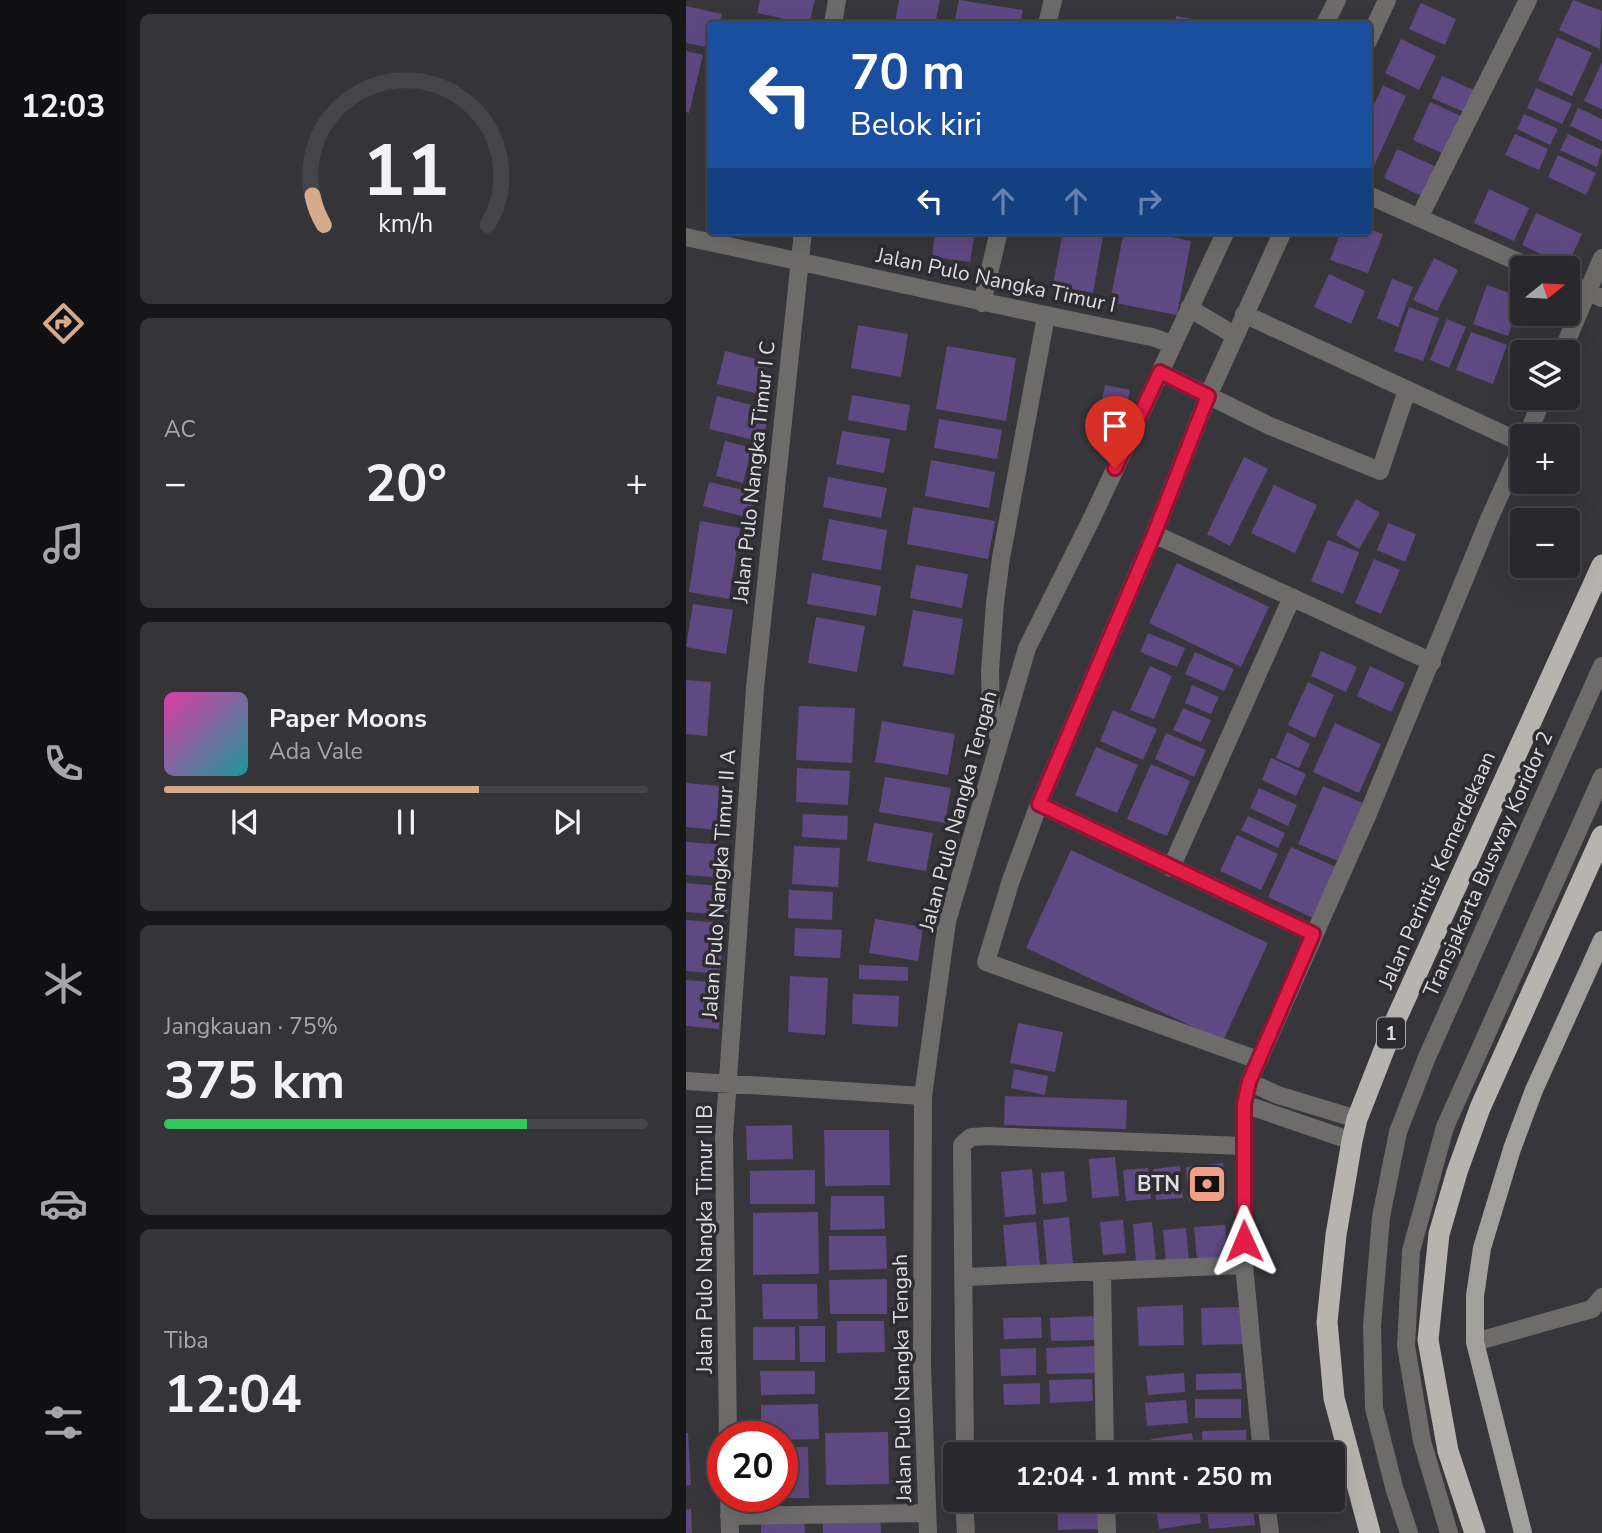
<!DOCTYPE html>
<html lang="id">
<head>
<meta charset="utf-8">
<style>
	body { margin:0; font-family:"Nunito Sans",sans-serif; background:#353438; color:#f1f3f6; height:100vh; display:flex; flex-direction:column; font-size:26px; white-space:nowrap }
	* { box-sizing:border-box; margin:0 }
	p { font-size:23px; color:#a5a6a9 }
	.icon { flex:none; width:38px; height:38px; fill:none; stroke:currentColor; stroke-width:2; stroke-linecap:round; stroke-linejoin:round }
	.map { position:relative; flex:1; overflow:hidden }
	.panel { display:flex; flex-direction:column; gap:14px; padding:14px; background:#171618; width:560px }
	.panel>* { flex:none }
	.guide { position:absolute; left:21px; top:21px; width:665px; height:214px; border-radius:7px; box-shadow:0 7px 28px #0002,0 0 0 2px #454448; background:#1a4fa0; color:#fff; overflow:hidden }
	.needle { width:46px; rotate:72deg }
	.tools { position:absolute; left:824px; top:256px; display:grid; gap:14px }
	.tools a { display:grid; place-items:center; width:70px; height:70px; border-radius:7px; background:#29282c; box-shadow:0 7px 28px #0002,0 0 0 2px #454448; font-size:35px }
	.speed { position:absolute; left:21px; top:1421px; display:flex; gap:14px; font-size:35px; font-weight:700; text-align:center }
	.speed>* { display:grid; place-content:center; width:91px; height:91px; border-radius:50%; background:#29282c; box-shadow:0 7px 28px #0002,0 0 0 2px #454448; line-height:1 }
	.speed .limit { border:10px solid #d22; background:#fff; color:#111 }
	.pin { position:absolute; display:grid; place-items:center; width:60px; height:60px; color:#fff; margin:-72px -30px; border-radius:50% 50% 50% 0; rotate:-45deg; box-shadow:0 0 7px #0007 }
	.pin .icon { rotate:45deg }
	.me { position:absolute; width:77px; margin:-38px; rotate:359deg; stroke-linejoin:round; filter:drop-shadow(0 0 5px #0008) }
	.turn { display:flex; align-items:center; gap:24px; height:147px; padding:0 28px; font-size:32px }
	.turn .icon { width:91px; height:91px; stroke-width:2.5 }
	.turn b { display:block; font-size:49px; line-height:60px }
	.lanes { display:flex; align-items:center; height:66px; padding:0 28px; background:#0003; justify-content:center; gap:35px; direction:ltr }
	.lanes .off { opacity:.35 }
	.big { font-size:52px; font-weight:700; line-height:1.1 }
	.panel .card { flex:1; display:flex; flex-direction:column; justify-content:center; gap:10px; min-width:0; padding:0 24px; border-radius:10px; background:#353438 }
	.panel .dial { align-items:center; gap:0 }
	.dial svg { height:182px; overflow:visible; fill:none; stroke:#454448; stroke-width:7; stroke-linecap:round; text-anchor:middle }
	.dial text { fill:#f1f3f6; stroke:none }
	.song { display:flex; align-items:center; gap:21px }
	.cover { width:84px; height:84px; border-radius:10px; background:linear-gradient(135deg,hsl(320 70% 55%),hsl(180 70% 35%)) }
	.played { height:7px; border-radius:4px; background:linear-gradient(90deg,#d6ab8b 65%,#454448 65%) }
	.keys { display:flex; justify-content:space-around; direction:ltr }
	.heat { display:flex; justify-content:space-between; align-items:center; font-size:38px; direction:ltr }
	.charge { height:10px; border-radius:5px; background:linear-gradient(90deg,#34c759 75%,#454448 0) }
	.trip { position:absolute; left:257px; top:1442px; width:402px; height:70px; border-radius:7px; background:#29282c; box-shadow:0 7px 28px #0002,0 0 0 2px #454448; font-weight:700; line-height:70px; text-align:center }
	main { display:flex; flex:1; min-height:0 }
	.dock { display:flex; flex-direction:column; width:126px; justify-content:space-around; align-items:center; background:#101012; color:#a5a6a9 }
	.dock .icon { width:49px; height:49px }
	.dock .selected { color:#d6ab8b }
	.dock b { font-size:32px; color:#f1f3f6 }
	.map>svg:first-child { display:block }
	.building { fill:#5f4983 }
	.lines { fill:none; stroke-linecap:round; stroke-linejoin:round }
	.minor { stroke:#6d6c6a; stroke-width:18 }
	.major { stroke:#a2a09c; stroke-width:18 }
	.highway { stroke:#b7b4af; stroke-width:21 }
	.route-casing { stroke:#92132f; stroke-width:18 }
	.route { stroke:#e11d48; stroke-width:12 }
	.labels { text-anchor:middle; stroke-width:7; stroke-linejoin:round; paint-order:stroke }
	.shield { fill:#2d2c30; stroke:#a9a8ab; stroke-width:2 }
	.shield-label { font-size:19px; font-weight:bold; fill:#dedde0 }
	.street-label { font-size:21px; fill:#dedde0; stroke:#2d2c30 }
	.poi-label { font-size:21px; font-weight:bold; fill:#dedde0; stroke:#2d2c30; text-anchor:end }
</style>
</head>
<body>
<main>
<nav class="dock">
<b>12:03</b>
<svg class="icon selected" aria-label="directions" viewBox="0 0 24 24"><path d="M12 3l9 9-9 9-9-9zM9 14v-3h6M13 9l2 2-2 2"/></svg>
<svg class="icon" aria-label="music" viewBox="0 0 24 24"><path d="M9 18V5l10-2v13"/><circle cx="6" cy="18" r="3"/><circle cx="16" cy="16" r="3"/></svg>
<svg class="icon" aria-label="phone" viewBox="0 0 24 24"><path d="M5 4h4l2 5-3 2q2 4 5 5l2-3 5 2v4C11 20 4 13 5 4z"/></svg>
<svg class="icon" aria-label="climate" viewBox="0 0 24 24"><path d="M12 3v18M4 7l16 10M4 17L20 7"/></svg>
<svg class="icon" aria-label="car" viewBox="0 0 24 24"><path d="M5 17H2v-5l4-1 3-4h7l3 4 3 1v5h-3M9 17h6M6 11h13"/><circle cx="7" cy="17" r="2"/><circle cx="17" cy="17" r="2"/></svg>
<svg class="icon" aria-label="filters" viewBox="0 0 24 24"><path d="M4 7h16M4 17h16"/><circle cx="9" cy="7" r="2"/><circle cx="15" cy="17" r="2"/></svg>
</nav>
<section class="panel">
<div class="card dial"><svg viewBox="0 0 100 80">
<path d="M14 69A42 42 0 1 1 86 69"/>
<path d="M14 69A42 42 0 0 1 9 56" stroke="#d6ab8b"/>
<text x="50" y="56" font-size="32" font-weight="700">11</text>
<text x="50" y="72" font-size="11">km/h</text>
</svg></div>
<div class="card"><p>AC</p>
<div class="heat"><a>−</a><b class="big">20°</b><a>+</a></div>
</div>
<div class="card">
<div class="song"><i class="cover"></i><div><b>Paper Moons</b><p>Ada Vale</p></div></div>
<div class="played"></div>
<div class="keys"><svg class="icon" aria-label="previous" viewBox="0 0 24 24"><path d="M18 5L8 12l10 7zM5 5v14"/></svg><svg class="icon" aria-label="pause" viewBox="0 0 24 24"><path d="M8 5v14M16 5v14"/></svg><svg class="icon" aria-label="next" viewBox="0 0 24 24"><path d="M6 5l10 7-10 7zM19 5v14"/></svg></div>
</div>
<div class="card"><p>Jangkauan · 75%</p><b class="big">375 km</b><div class="charge"></div></div>
<div class="card"><p>Tiba</p><b class="big">12:04</b></div>
</section>
<div class="map">
<svg width="916" height="1533" viewBox="0 0 916 1533">
	<rect width="100%" height="100%" fill="#37363a"/>
	<!-- building -->
	<path class="building" d="M 74,0 L 129,0 L 123,24 L 71,13 Z
		M 213,0 L 254,0 L 249,24 L 224,24 L 209,22 Z
		M 273,0 L 337,10 L 334,24 L 268,24 Z
		M 887,0 L 916,11 L 914,49 L 873,30 Z
		M 735,3 L 770,19 L 759,45 L 723,29 Z
		M 0,6 L 36,14 L 34,24 L 24,24 L 24,48 L 0,43 Z
		M 490,16 L 528,23 L 528,24 L 489,24 Z
		M 871,37 L 906,53 L 886,96 L 852,80 Z
		M 715,39 L 750,56 L 733,90 L 699,73 Z
		M 0,51 L 17,55 L 3,113 L 0,112 Z
		M 916,62 L 916,109 L 898,101 Z
		M 756,76 L 788,90 L 778,112 L 746,98 Z
		M 697,85 L 720,96 L 682,179 L 682,118 Z
		M 850,88 L 886,104 L 876,124 L 841,108 Z
		M 744,102 L 777,117 L 760,155 L 727,140 Z
		M 892,108 L 916,119 L 916,141 L 884,126 Z
		M 838,114 L 872,129 L 864,145 L 831,129 Z
		M 829,134 L 862,149 L 853,170 L 819,155 Z
		M 882,134 L 916,150 L 911,167 L 874,150 Z
		M 711,149 L 753,168 L 740,198 L 698,178 Z
		M 872,155 L 910,173 L 900,195 L 862,177 Z
		M 803,189 L 843,208 L 828,241 L 788,223 Z
		M 850,213 L 896,234 L 881,266 L 836,245 Z
		M 682,229 L 697,234 L 682,273 L 644,260 L 655,231 L 682,231 Z
		M 249,231 L 289,231 L 284,262 L 246,257 Z
		M 377,231 L 418,231 L 407,293 L 367,285 Z
		M 438,231 L 457,231 L 505,241 L 491,315 L 424,302 Z
		M 748,258 L 772,270 L 751,311 L 727,300 Z
		M 643,274 L 679,291 L 665,324 L 628,307 Z
		M 706,279 L 727,287 L 712,327 L 691,318 Z
		M 801,285 L 836,297 L 822,336 L 787,324 Z
		M 723,307 L 753,318 L 737,361 L 708,351 Z
		M 761,319 L 780,327 L 763,368 L 744,360 Z
		M 172,325 L 222,334 L 215,377 L 165,368 Z
		M 785,332 L 821,345 L 807,384 L 770,370 Z
		M 261,346 L 330,358 L 320,421 L 250,409 Z
		M 39,351 L 82,362 L 74,394 L 31,384 Z
		M 419,385 L 444,390 L 439,416 L 414,410 Z
		M 166,395 L 224,405 L 220,431 L 162,420 Z
		M 31,396 L 84,410 L 76,442 L 23,429 Z
		M 253,419 L 316,430 L 311,459 L 248,448 Z
		M 156,431 L 204,439 L 198,473 L 150,464 Z
		M 39,441 L 66,448 L 57,483 L 30,476 Z
		M 558,457 L 582,469 L 544,546 L 521,534 Z
		M 245,460 L 309,472 L 303,508 L 239,496 Z
		M 142,477 L 201,488 L 195,518 L 137,507 Z
		M 23,482 L 70,493 L 64,518 L 17,506 Z
		M 588,485 L 631,505 L 609,553 L 565,533 Z
		M 670,499 L 694,513 L 673,549 L 650,535 Z
		M 227,507 L 309,521 L 302,559 L 221,544 Z
		M 143,519 L 201,530 L 195,570 L 136,560 Z
		M 14,521 L 54,528 L 43,599 L 3,592 Z
		M 702,523 L 730,534 L 719,562 L 691,550 Z
		M 642,540 L 673,552 L 657,594 L 625,581 Z
		M 688,559 L 714,570 L 695,614 L 669,603 Z
		M 491,563 L 583,607 L 555,667 L 463,623 Z
		M 230,565 L 282,574 L 276,608 L 224,598 Z
		M 126,573 L 195,586 L 190,616 L 121,604 Z
		M 7,604 L 47,610 L 40,654 L 0,647 Z
		M 227,610 L 277,619 L 268,675 L 217,666 Z
		M 130,617 L 179,626 L 171,672 L 122,663 Z
		M 462,633 L 499,648 L 491,667 L 454,652 Z
		M 635,651 L 671,667 L 660,692 L 625,676 Z
		M 509,652 L 548,669 L 538,691 L 499,674 Z
		M 464,666 L 486,676 L 468,719 L 444,710 Z
		M 684,666 L 719,683 L 705,712 L 671,696 Z
		M 0,680 L 25,682 L 21,736 L 0,734 Z
		M 622,682 L 648,695 L 629,738 L 602,725 Z
		M 506,685 L 533,697 L 525,714 L 499,703 Z
		M 113,706 L 169,708 L 166,763 L 110,760 Z
		M 497,708 L 525,720 L 515,742 L 487,730 Z
		M 427,710 L 471,729 L 457,760 L 414,741 Z
		M 196,721 L 269,734 L 262,775 L 189,762 Z
		M 649,723 L 695,744 L 673,793 L 627,772 Z
		M 601,732 L 624,744 L 613,768 L 590,758 Z
		M 480,733 L 520,750 L 508,777 L 469,759 Z
		M 410,747 L 452,765 L 431,813 L 389,795 Z
		M 585,758 L 620,774 L 610,796 L 576,780 Z
		M 465,764 L 504,781 L 481,836 L 441,819 Z
		M 111,768 L 164,771 L 162,805 L 110,802 Z
		M 199,777 L 265,788 L 259,823 L 193,812 Z
		M 0,783 L 34,786 L 30,830 L 0,827 Z
		M 637,786 L 677,803 L 652,861 L 612,844 Z
		M 573,788 L 611,805 L 602,826 L 564,808 Z
		M 117,814 L 162,816 L 161,840 L 116,837 Z
		M 562,816 L 599,833 L 592,848 L 555,830 Z
		M 188,823 L 247,833 L 240,871 L 181,861 Z
		M 551,835 L 592,854 L 575,890 L 534,871 Z
		M 0,842 L 40,845 L 37,878 L 0,875 Z
		M 108,846 L 154,848 L 152,887 L 106,884 Z
		M 605,847 L 650,867 L 627,918 L 582,897 Z
		M 385,850 L 582,943 L 537,1041 L 340,948 Z
		M 0,883 L 43,887 L 41,915 L 0,912 Z
		M 103,890 L 147,892 L 146,920 L 102,918 Z
		M 189,919 L 237,927 L 232,961 L 183,953 Z
		M 0,920 L 38,923 L 34,974 L 0,971 Z
		M 109,928 L 156,930 L 154,958 L 108,956 Z
		M 173,965 L 222,967 L 222,981 L 173,979 Z
		M 104,976 L 142,978 L 139,1035 L 102,1032 Z
		M 0,980 L 36,983 L 33,1029 L 0,1026 Z
		M 167,994 L 213,996 L 212,1027 L 166,1024 Z
		M 332,1023 L 377,1032 L 369,1072 L 324,1063 Z
		M 328,1069 L 362,1076 L 359,1095 L 325,1088 Z
		M 319,1096 L 441,1100 L 440,1129 L 318,1125 Z
		M 106,1125 L 107,1159 L 61,1160 L 60,1126 Z
		M 138,1130 L 203,1130 L 204,1185 L 139,1186 Z
		M 429,1157 L 433,1196 L 406,1198 L 403,1159 Z
		M 537,1163 L 540,1198 L 503,1201 L 500,1167 Z
		M 494,1166 L 497,1198 L 470,1200 L 467,1169 Z
		M 462,1168 L 465,1199 L 440,1201 L 437,1170 Z
		M 346,1169 L 350,1214 L 319,1217 L 315,1172 Z
		M 129,1170 L 129,1204 L 64,1204 L 64,1171 Z
		M 378,1171 L 381,1202 L 357,1204 L 355,1173 Z
		M 145,1196 L 198,1196 L 199,1229 L 144,1230 Z
		M 132,1212 L 133,1274 L 67,1275 L 67,1213 Z
		M 383,1217 L 387,1264 L 361,1267 L 357,1220 Z
		M 437,1220 L 440,1253 L 417,1255 L 414,1222 Z
		M 350,1222 L 354,1267 L 321,1270 L 317,1225 Z
		M 466,1222 L 470,1260 L 450,1262 L 447,1224 Z
		M 539,1225 L 542,1259 L 511,1261 L 508,1227 Z
		M 500,1228 L 503,1261 L 480,1263 L 477,1230 Z
		M 143,1236 L 200,1236 L 201,1269 L 143,1270 Z
		M 201,1279 L 201,1314 L 144,1314 L 143,1280 Z
		M 76,1284 L 131,1284 L 132,1319 L 77,1319 Z
		M 497,1305 L 498,1345 L 453,1346 L 451,1307 Z
		M 556,1307 L 558,1344 L 516,1345 L 515,1308 Z
		M 409,1316 L 410,1340 L 365,1341 L 364,1318 Z
		M 355,1317 L 356,1338 L 318,1339 L 317,1318 Z
		M 151,1321 L 198,1321 L 199,1352 L 151,1353 Z
		M 113,1326 L 139,1326 L 139,1362 L 114,1362 Z
		M 67,1327 L 109,1327 L 109,1360 L 67,1360 Z
		M 411,1346 L 412,1373 L 361,1374 L 360,1348 Z
		M 350,1348 L 350,1375 L 315,1376 L 314,1349 Z
		M 74,1371 L 129,1371 L 129,1394 L 75,1395 Z
		M 498,1373 L 499,1392 L 462,1395 L 460,1376 Z
		M 555,1373 L 556,1389 L 510,1390 L 510,1374 Z
		M 406,1379 L 407,1401 L 364,1403 L 363,1380 Z
		M 354,1383 L 354,1404 L 318,1405 L 317,1384 Z
		M 509,1399 L 555,1399 L 555,1418 L 509,1418 Z
		M 500,1400 L 502,1423 L 461,1426 L 459,1403 Z
		M 132,1404 L 133,1439 L 96,1440 L 96,1437 L 75,1437 L 75,1405 Z
		M 560,1430 L 561,1451 L 517,1452 L 516,1431 Z
		M 202,1432 L 203,1484 L 140,1485 L 139,1433 Z
		M 0,1433 L 2,1433 L 5,1485 L 0,1486 Z
		M 506,1433 L 509,1452 L 468,1454 L 465,1439 Z
		M 96,1447 L 122,1447 L 123,1498 L 96,1498 Z
		M 371,1500 L 414,1500 L 415,1529 L 372,1530 Z
		M 469,1500 L 512,1500 L 515,1523 L 473,1529 Z
		M 520,1500 L 566,1500 L 569,1525 L 523,1529 Z
		M 5,1509 L 6,1533 L 0,1533 L 0,1510 Z
		M 137,1515 L 194,1515 L 195,1533 L 137,1533 Z
		M 75,1516 L 118,1516 L 119,1533 L 75,1533 Z"/>
	<g class="lines">
		<!-- minor -->
		<path class="minor" d="M 147,24 L 151,0
			M 361,24 L 367,0
			M 639,24 L 651,0
			M 682,41 L 701,0
			M 682,195 L 846,268
			M 733,218 L 842,0
			M 0,237 C 155,270 310,306 466,337 L 486,344
			M 882,283 L 916,298
			M 296,303 L 313,231
			M 503,308 L 548,335
			M 558,314 L 836,443
			M 876,352 L 916,258
			M 474,372 L 584,426 L 694,471 L 721,390
			M 841,436 L 857,397
			M 468,534 L 746,662
			M 314,740 L 305,717 L 304,671 L 309,603 L 315,558 L 360,316
			M 353,804 L 627,934
			M 485,868 L 606,597
			M 572,1060 L 300,962 L 325,880 L 353,804 L 468,534 L 522,396 L 597,231
			M 0,1081 L 237,1096
			M 563,1082 L 592,1095 L 671,1119
			M 558,1104 L 666,1141
			M 416,1271 L 419,1454
			M 279,1277 L 558,1265
			M 789,1342 L 906,1309 L 916,1297
			M 42,1437 L 38,1137 L 69,688 L 117,231
			M 279,1454 L 276,1145 L 285,1137 L 301,1136 L 557,1146
			M 576,1454 L 558,1265 L 558,1104 L 563,1082 L 681,816 L 804,517 L 836,446
			M 43,1496 L 44,1533
			M 278,1500 L 280,1533
			M 420,1500 L 421,1533
			M 580,1500 L 584,1533
			M 43,1516 L 241,1513
			M 242,1533 L 236,1365 L 237,1096 L 261,922 L 341,648 L 407,516 L 540,231
			M 723,1533 L 708,1487 L 688,1408 L 686,1326 L 695,1217 L 712,1132 L 741,1057 L 916,666
			M 763,1533 L 736,1441 L 720,1346 L 725,1251 L 759,1127 L 916,777"/>
		<!-- major -->
		<path class="major" d="M 837,1533 L 789,1342 L 789,1296 L 796,1248 L 826,1149 L 848,1090 L 916,940"/>
		<!-- highway -->
		<path class="highway" d="M 684,1533 L 648,1398 L 641,1322 L 650,1235 L 666,1141 L 671,1119 L 711,1017 L 916,565
			M 789,1533 L 762,1451 L 742,1340 L 753,1234 L 771,1172 L 794,1108 L 916,836"/>
	</g>
	<g class="lines">
		<!-- route casing -->
		<g class="route-casing">
			<path id="route" d="M 429,468 L 474,372 L 522,396 L 468,534 L 353,804 L 627,934 L 563,1082 L 558,1104 L 558,1241"/>
		</g>
		<!-- route -->
		<use href="#route" class="route"/>
	</g>
	<!-- icons -->
	<defs>
		<g id="bank-square" transform="scale(2.0125)"><rect x="-9" y="-9" width="18" height="18" rx="4" fill="#f39f83" stroke="#2d2c30"/><path d="M-6-4H6V4H-6ZM0-2.3a2.3 2.3 0 1 0 0 4.6a2.3 2.3 0 1 0 0-4.6Z" fill="#111"/></g>
	</defs>
	<g fill-rule="evenodd">
		<use href="#bank-square" x="521" y="1184"/>
	</g>
	<g class="labels">
		<!-- shield labels -->
		<rect class="shield" x="691" y="1017.5" width="28" height="31" rx="5"/>
		<g class="shield-label">
			<text x="705" y="1040">1</text>
		</g>
		<!-- street labels -->
		<g class="street-label">
			<text transform="translate(310 280) rotate(12)" y="7">Jalan Pulo Nangka Timur I</text>
			<text transform="translate(68 472) rotate(-84)" y="7">Jalan Pulo Nangka Timur I C</text>
			<text transform="translate(272 811) rotate(-75)" y="7">Jalan Pulo Nangka Tengah</text>
			<text transform="translate(802 864) rotate(-66)" y="7">Transjakarta Busway Koridor 2</text>
			<text transform="translate(751 870) rotate(-66)" y="7">Jalan Perintis Kemerdekaan</text>
			<text transform="translate(33 884) rotate(-86)" y="7">Jalan Pulo Nangka Timur II A</text>
			<text transform="translate(19 1239) rotate(-90)" y="7">Jalan Pulo Nangka Timur II B</text>
			<text transform="translate(216 1378) rotate(-91)" y="7">Jalan Pulo Nangka Tengah</text>
		</g>
		<!-- poi labels -->
		<g class="poi-label">
			<text x="494" y="1191">BTN</text>
		</g>
	</g>
</svg>
<div class="tools">
<a><svg class="needle" viewBox="-14 -14 28 28"><path d="M0-13l5 13h-10z" fill="#e53935"/><path d="M0 13l5-13h-10z" fill="#a5a6a9"/></svg></a>
<a><svg class="icon" aria-label="layers" viewBox="0 0 24 24"><path d="M12 4l9 5-9 5-9-5zM3 14l9 5 9-5"/></svg></a>
<a>+</a>
<a>−</a>
</div>
<div class="speed"><div class="limit">20</div></div>
<div class="pin" style="left:429px;top:468px;background:#d93025"><svg class="icon" aria-label="arrive" viewBox="0 0 24 24"><path d="M6 21V4h12l-3 4 3 4H6"/></svg></div>
<svg class="me" style="left:558px;top:1241px" viewBox="-20 -20 40 40"><path d="M0-17L14 15 0 8-14 15z" fill="#e11d48" stroke="#fff" stroke-width="4"/></svg>
<div class="trip">12:04 · 1 mnt · 250 m</div>
<div class="guide">
<div class="turn"><svg class="icon" aria-label="left" viewBox="0 0 24 24"><path d="M17 20v-9H6M10 6l-5 5 5 5"/></svg><div><b>70 m</b>Belok kiri</div></div>
<div class="lanes"><svg class="icon" aria-label="left" viewBox="0 0 24 24"><path d="M17 20v-9H6M10 6l-5 5 5 5"/></svg><svg class="icon off" aria-label="ahead" viewBox="0 0 24 24"><path d="M12 20V5M6 11l6-6 6 6"/></svg><svg class="icon off" aria-label="ahead" viewBox="0 0 24 24"><path d="M12 20V5M6 11l6-6 6 6"/></svg><svg class="icon off" aria-label="right" viewBox="0 0 24 24"><path d="M7 20v-9h11M14 6l5 5-5 5"/></svg></div>
</div>
</div>
</main>
</body>
</html>
